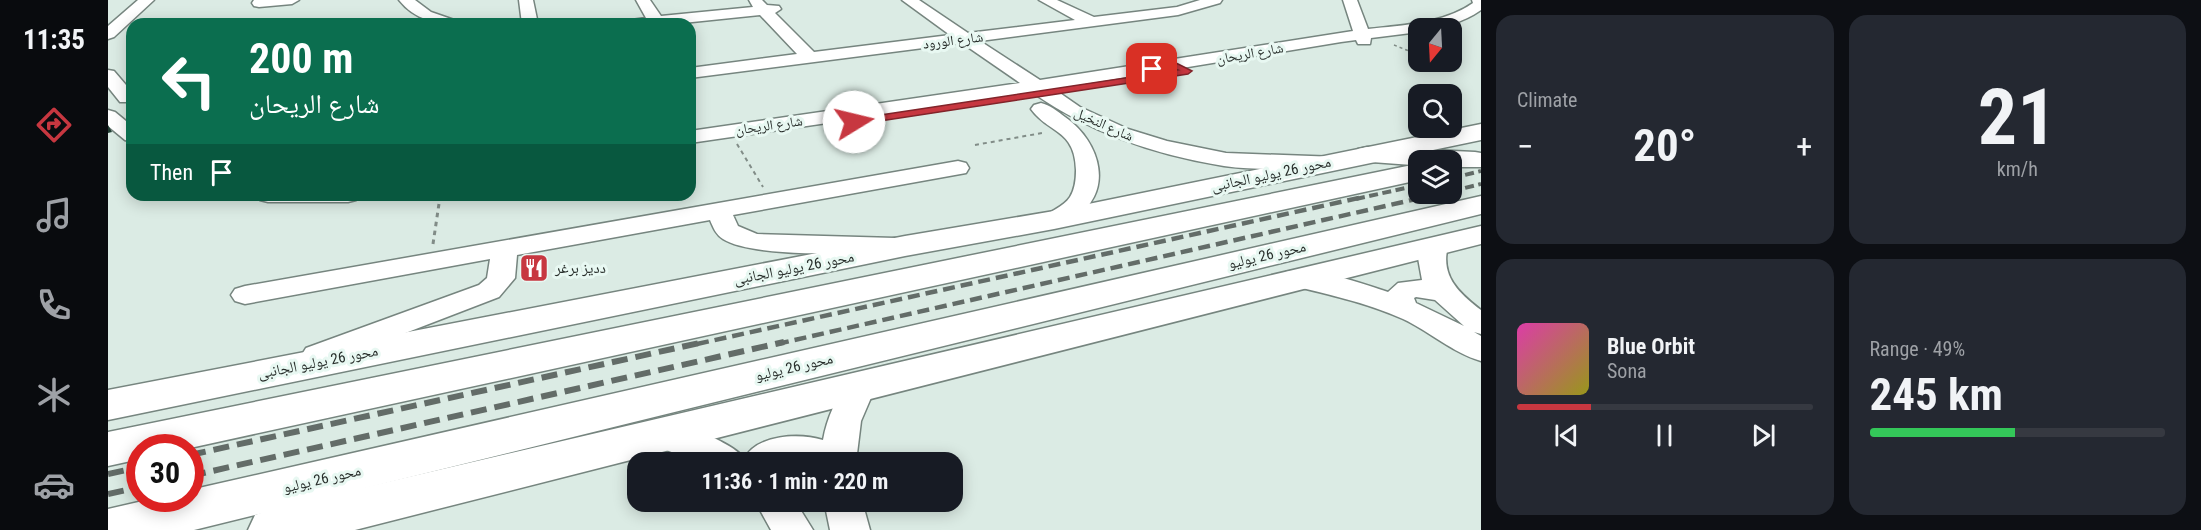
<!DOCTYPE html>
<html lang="en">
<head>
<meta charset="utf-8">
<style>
	body { margin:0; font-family:"Roboto Condensed","Noto Naskh Arabic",sans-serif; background:#242831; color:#f1f3f6; height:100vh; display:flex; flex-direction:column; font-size:22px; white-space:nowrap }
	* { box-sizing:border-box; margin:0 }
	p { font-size:20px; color:#9ea1a6 }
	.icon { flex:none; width:33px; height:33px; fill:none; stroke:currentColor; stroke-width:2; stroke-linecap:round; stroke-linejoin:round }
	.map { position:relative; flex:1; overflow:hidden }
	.drawer { display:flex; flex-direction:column; gap:15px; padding:15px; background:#0d0f14; width:720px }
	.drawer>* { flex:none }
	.banner { position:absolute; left:18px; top:18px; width:570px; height:183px; border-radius:18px; box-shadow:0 3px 15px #0003; background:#0b6e4f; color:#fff; overflow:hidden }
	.needle { width:39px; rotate:198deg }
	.controls { position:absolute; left:1300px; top:18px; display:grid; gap:12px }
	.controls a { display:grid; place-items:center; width:54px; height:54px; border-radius:12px; background:#171b24; box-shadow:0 3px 15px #0003; font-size:30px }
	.speed { position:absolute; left:18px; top:434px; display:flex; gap:12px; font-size:30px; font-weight:700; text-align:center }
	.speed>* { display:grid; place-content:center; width:78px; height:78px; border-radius:50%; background:#171b24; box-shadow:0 3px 15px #0003; line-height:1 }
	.speed .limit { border:9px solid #d22; background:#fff; color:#111 }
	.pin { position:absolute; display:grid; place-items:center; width:51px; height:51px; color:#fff; margin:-26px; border-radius:12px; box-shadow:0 3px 9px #0006 }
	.me { position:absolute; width:66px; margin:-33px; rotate:81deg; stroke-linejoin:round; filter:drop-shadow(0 0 4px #0008) }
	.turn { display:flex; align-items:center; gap:21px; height:126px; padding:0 24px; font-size:27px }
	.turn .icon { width:78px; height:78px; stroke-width:2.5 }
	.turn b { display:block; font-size:42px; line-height:51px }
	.then { display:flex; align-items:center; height:57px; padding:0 24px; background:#0003; gap:12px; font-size:22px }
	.big { font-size:45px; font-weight:700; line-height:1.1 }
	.drawer .card { flex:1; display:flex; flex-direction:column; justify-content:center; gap:9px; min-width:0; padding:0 21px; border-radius:18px; background:#242831 }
	.drawer .dial { align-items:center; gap:0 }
	.dial b { font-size:78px; line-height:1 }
	.song { display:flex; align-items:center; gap:18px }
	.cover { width:72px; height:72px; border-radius:9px; background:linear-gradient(135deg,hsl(320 70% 55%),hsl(60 70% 35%)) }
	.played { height:6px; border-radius:3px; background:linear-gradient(90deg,#c73740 25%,#363941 25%) }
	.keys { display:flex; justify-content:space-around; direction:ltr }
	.heat { display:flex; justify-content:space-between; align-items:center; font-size:33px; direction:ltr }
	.charge { height:9px; border-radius:4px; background:linear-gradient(90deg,#34c759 49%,#363941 0) }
	.drawer .tiles { flex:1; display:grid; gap:15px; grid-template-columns:repeat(2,1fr) }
	.trip { position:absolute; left:519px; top:452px; width:336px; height:60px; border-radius:18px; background:#171b24; box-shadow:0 3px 15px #0003; font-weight:700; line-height:60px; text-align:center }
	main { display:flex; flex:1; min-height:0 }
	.tabs { display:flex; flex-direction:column; width:108px; justify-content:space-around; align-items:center; background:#090b0e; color:#9ea1a6 }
	.tabs .icon { width:42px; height:42px }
	.tabs .current { color:#c73740 }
	.tabs b { font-size:27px; color:#f1f3f6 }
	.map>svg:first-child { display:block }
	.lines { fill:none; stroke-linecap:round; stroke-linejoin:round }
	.minor-casing { stroke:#76857f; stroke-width:3 }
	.major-casing { stroke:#76857f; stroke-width:3 }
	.highway-casing { stroke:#76857f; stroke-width:3 }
	.path-far2 { stroke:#818c87; stroke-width:1.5; stroke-dasharray:3 3; stroke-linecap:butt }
	.path-far1 { stroke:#818c87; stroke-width:2; stroke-dasharray:4 4; stroke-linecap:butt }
	.path { stroke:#818c87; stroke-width:3; stroke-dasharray:4.5 4.5; stroke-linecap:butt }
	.minor { fill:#fff; fill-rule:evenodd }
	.major { fill:#fff; fill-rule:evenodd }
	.highway { fill:#fff; fill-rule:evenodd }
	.rail-far2 { stroke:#636c68; stroke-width:4; stroke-dasharray:9 4.5; stroke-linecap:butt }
	.rail-far1 { stroke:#636c68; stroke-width:4.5; stroke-dasharray:12 6; stroke-linecap:butt }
	.rail { stroke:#636c68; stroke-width:6; stroke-dasharray:16 8; stroke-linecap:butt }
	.shaded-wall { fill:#203d32 }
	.route { fill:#c73740; stroke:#81242a; stroke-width:1.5 }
	.labels { text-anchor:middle; stroke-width:6; stroke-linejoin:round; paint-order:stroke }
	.far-street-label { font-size:14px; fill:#282e2b; stroke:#e8f8f2 }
	.street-label { font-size:15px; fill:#282e2b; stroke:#e8f8f2 }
	.poi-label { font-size:15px; fill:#282e2b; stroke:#e8f8f2; text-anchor:start }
</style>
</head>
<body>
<main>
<nav class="tabs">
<b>11:35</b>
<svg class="icon current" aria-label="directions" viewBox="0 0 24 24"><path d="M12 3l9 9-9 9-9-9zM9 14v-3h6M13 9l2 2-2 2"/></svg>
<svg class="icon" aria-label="music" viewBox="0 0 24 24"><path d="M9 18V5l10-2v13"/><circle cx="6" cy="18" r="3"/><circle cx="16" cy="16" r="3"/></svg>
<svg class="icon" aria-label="phone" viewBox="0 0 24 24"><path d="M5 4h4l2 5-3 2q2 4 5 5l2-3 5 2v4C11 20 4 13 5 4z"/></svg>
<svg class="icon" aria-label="climate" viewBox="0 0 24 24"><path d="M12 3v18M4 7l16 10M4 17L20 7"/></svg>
<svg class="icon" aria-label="car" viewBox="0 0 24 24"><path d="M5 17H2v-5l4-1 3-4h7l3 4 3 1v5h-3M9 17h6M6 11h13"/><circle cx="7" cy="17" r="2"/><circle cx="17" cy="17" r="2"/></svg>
</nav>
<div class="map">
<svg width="1373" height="530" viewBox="0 0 1373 530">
	<rect width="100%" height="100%" fill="#dbebe4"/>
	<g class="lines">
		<!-- minor casing -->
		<g class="minor-casing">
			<path id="minor" d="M 30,0 L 46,0 L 6,37 L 0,39 L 0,26 Z
				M 146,0 L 191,0 L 184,4 L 151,7 L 146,6 L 144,3 Z
				M 291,0 L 307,0 L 323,12 L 349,21 L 352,24 C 328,24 307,20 291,0 Z
				M 411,0 L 425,0 L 430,24 L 414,24 Z
				M 528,0 L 542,0 L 553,16 L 645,7 L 641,0 L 654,0 L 659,5 L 671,6 L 673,9 L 667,13 L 706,52 L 842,35 L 794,0 L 811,0 L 860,33 L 967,20 L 931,0 L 949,0 L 986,17 L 1069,7 L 1092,0 L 1114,0 L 1112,3 L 1070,15 L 872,41 L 932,80 L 1245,31 L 1235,0 L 1249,0 L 1260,29 C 1295,25 1335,24 1365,3 L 1364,0 L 1373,0 L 1373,10 C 1355,23 1333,28 1311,28 L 1311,32 L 1263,38 L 1262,44 L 1250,44 L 1248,40 L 1233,42 L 946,89 L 972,107 L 1020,129 L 1059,141 L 1118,153 L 1230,157 L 1233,162 L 1230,167 L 1222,169 C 1189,168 1149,171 1116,166 C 1047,155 983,133 925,93 L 582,143 L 582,131 L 912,83 L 854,43 L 582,78 L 582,68 L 689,54 L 652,15 L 565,24 L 513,24 L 516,21 L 538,18 Z
				M 0,70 L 6,71 L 24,92 L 24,102 L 12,102 L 0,87 Z
				M 933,103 C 942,105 949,111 957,117 C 993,142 1008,194 963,220 C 954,226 948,228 937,225 L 934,220 C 941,210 955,208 962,197 C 967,189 968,179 968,170 C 967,129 941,134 923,109 L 926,105 Z
				M 0,110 L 7,112 L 24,126 L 24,142 L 17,140 L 0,126 Z
				M 850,161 L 858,163 L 861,168 L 858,173 L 625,215 L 630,226 L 649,234 L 787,238 L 796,240 L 800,246 L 796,252 L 787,254 C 747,253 645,258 615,239 C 608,235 605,227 602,220 L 409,255 L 407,278 L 391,297 L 209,367 L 198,364 L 193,356 L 198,348 L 371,285 L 379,278 L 382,259 L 137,304 L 127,301 L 123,295 L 127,289 L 137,286 Z
				M 148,195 L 252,195 L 248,200 L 240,202 L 160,202 L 152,200 Z
				M 1327,238 L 1336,240 L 1340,246 C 1332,276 1351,293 1373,310 L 1373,334 L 1366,332 L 1373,336 L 1373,361 C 1345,353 1321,331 1295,319 C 1257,302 1218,294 1178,284 L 1174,278 L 1178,272 C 1204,266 1254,283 1280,292 L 1290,283 L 1314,280 L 1310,258 L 1318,240 ZM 1308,297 L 1327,300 L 1356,326 L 1308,303 L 1306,298 Z
				M 752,374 L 764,378 L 768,386 L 753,421 L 748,462 L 589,462 L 543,444 L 537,434 L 543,424 C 547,423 552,421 556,421 C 572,422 630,445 636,459 C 649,434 692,433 715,440 C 719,417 729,398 740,378 Z
				M 647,501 L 687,501 L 705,530 L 663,530 Z
				M 716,501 L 754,501 L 762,530 L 722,530 Z"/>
		</g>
		<!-- major casing -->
		<g class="major-casing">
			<path id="major" d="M 1373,124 L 1373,140 L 946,229 L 797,256 L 0,420 L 0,390 L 797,236 L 946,211 Z
				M 1373,226 L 1373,244 L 247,530 L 140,530 L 147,515 L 164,509 Z"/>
		</g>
		<!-- highway casing -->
		<g class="highway-casing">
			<path id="highway" d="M 1259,147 L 1367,152 L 1373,153 L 1373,167 L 1344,167 L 1344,160 L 1311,160 L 1311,180 L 82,448 L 32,447 L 32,459 L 0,466 L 0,432 L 1304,165 L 1250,161 L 1246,155 L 1250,149 Z
				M 1373,196 L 1373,214 L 86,530 L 0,530 L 0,509 L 48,498 L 82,498 L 82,490 Z"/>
		</g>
		<!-- path-far2 -->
		<path class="path-far2" d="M 96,24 L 144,19
			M 1286,45 L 1311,55
			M 1329,62 L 1351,70"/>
		<!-- path-far1 -->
		<path class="path-far1" d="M 629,144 L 655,187
			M 867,145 L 934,133
			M 331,199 L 332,195"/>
		<!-- path -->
		<path class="path" d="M 325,244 L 332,197"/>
		<!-- minor -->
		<use href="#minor" class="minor"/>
		<!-- major -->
		<use href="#major" class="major"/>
		<!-- highway -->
		<use href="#highway" class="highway"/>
		<!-- rail-far2 -->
		<path class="rail-far2" d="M 1344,178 L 1373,171
			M 1344,191 L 1373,184
			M 1248,199 L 1311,185
			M 1310,199 L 1332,194"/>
		<!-- rail-far1 -->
		<path class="rail-far1" d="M 589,344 L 1255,197
			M 669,344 L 1317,197"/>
		<!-- rail -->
		<path class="rail" d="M 82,455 L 596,342
			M 0,474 L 32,467
			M 82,476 L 676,342
			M 0,494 L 32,487"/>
	</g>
	<!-- shaded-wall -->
	<path class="shaded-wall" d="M 0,125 L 4,132 L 0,133 Z"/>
	<!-- route -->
	<path class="route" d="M 1068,63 L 1084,71 L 1080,74 L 746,125 L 741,122 L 746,119 L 1070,70 C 1061,66 1049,75 1040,69 Z"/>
	<!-- icons -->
	<defs>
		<g id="restaurant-square" transform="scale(1.5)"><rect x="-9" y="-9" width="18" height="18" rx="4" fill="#c73740" stroke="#e8f8f2"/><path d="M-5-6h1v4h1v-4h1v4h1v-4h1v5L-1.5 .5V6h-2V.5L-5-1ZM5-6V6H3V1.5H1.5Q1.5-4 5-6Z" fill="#fff"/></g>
	</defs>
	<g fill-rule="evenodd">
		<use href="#restaurant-square" x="426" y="268"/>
	</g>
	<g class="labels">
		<!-- far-street labels -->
		<g class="far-street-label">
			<text transform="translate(845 40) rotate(-7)" y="5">شارع الورود</text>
			<text transform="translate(1142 53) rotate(-10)" y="5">شارع الريحان</text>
			<text transform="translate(996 124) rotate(24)" y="5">شارع النخيل</text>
			<text transform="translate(661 125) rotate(-8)" y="5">شارع الريحان</text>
		</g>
		<!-- street labels -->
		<g class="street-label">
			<text transform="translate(1163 174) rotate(-12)" y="5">محور 26 يوليو الجانبى</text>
			<text transform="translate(1159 255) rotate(-13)" y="5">محور 26 يوليو</text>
			<text transform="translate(686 268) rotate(-11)" y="5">محور 26 يوليو الجانبى</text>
			<text transform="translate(210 362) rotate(-11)" y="5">محور 26 يوليو الجانبى</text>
			<text transform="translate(686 367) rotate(-13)" y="5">محور 26 يوليو</text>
			<text transform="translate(214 479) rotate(-13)" y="5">محور 26 يوليو</text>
		</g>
		<!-- poi labels -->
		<g class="poi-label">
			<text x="447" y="273">دديز برغر</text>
		</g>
	</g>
</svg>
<div class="controls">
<a><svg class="needle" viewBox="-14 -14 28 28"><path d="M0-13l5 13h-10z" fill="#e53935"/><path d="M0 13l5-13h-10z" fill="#9ea1a6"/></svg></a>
<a><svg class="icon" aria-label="search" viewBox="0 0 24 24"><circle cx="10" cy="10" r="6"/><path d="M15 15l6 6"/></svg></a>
<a><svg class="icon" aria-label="layers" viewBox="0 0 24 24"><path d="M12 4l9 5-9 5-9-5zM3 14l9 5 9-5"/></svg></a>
</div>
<div class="speed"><div class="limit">30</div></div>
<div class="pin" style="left:1044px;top:69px;background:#d93025"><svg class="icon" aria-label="arrive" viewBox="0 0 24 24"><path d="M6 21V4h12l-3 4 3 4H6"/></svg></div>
<svg class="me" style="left:746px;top:122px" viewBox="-20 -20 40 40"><circle r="19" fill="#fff"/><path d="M0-13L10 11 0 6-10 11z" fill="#c73740"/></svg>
<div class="trip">11:36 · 1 min · 220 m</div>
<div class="banner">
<div class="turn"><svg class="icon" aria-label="left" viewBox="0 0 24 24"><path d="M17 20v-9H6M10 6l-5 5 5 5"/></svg><div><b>200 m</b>شارع الريحان</div></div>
<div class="then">Then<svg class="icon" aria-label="arrive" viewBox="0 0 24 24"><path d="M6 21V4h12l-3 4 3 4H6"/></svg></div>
</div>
</div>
<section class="drawer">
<div class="tiles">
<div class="card"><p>Climate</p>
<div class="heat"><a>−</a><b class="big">20°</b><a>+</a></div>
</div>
<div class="card dial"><b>21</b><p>km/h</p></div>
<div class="card">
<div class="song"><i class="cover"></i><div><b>Blue Orbit</b><p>Sona</p></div></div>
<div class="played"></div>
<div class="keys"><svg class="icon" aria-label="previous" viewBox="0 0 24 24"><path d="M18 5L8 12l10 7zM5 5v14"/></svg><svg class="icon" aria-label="pause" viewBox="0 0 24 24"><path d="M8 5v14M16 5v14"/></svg><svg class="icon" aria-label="next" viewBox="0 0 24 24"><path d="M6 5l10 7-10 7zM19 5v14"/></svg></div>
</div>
<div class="card"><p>Range · 49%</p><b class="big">245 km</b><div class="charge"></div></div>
</div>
</section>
</main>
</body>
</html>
